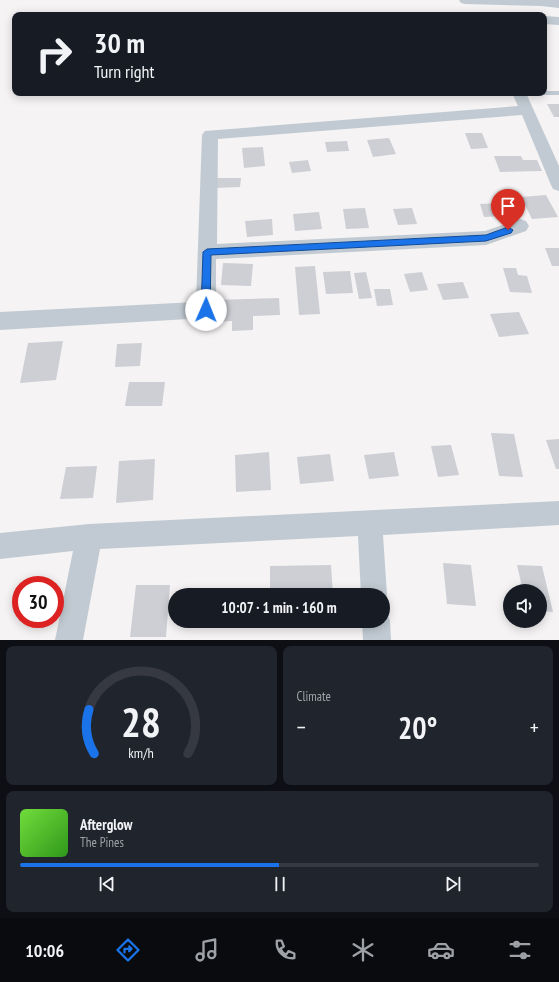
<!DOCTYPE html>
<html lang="en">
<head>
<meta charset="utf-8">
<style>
	body { margin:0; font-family:"PT Sans Narrow",sans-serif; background:#20242c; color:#f1f3f6; height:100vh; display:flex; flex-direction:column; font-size:15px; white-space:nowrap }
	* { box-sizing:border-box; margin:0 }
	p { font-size:13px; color:#9ea1a6 }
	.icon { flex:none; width:22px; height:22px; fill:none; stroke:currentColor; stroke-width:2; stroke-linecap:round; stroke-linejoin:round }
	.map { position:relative; height:640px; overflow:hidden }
	.drawer { display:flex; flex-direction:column; gap:6px; padding:6px; background:#0d0f14; flex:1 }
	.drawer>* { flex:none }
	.guide { position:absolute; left:12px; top:12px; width:535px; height:84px; border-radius:8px; box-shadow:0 2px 10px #0003; background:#171b24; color:#f1f3f6; overflow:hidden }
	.buttons { position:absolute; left:503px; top:584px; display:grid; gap:8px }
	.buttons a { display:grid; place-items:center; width:44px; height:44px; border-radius:50%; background:#171b24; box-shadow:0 2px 10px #0003; font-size:20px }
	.speed { position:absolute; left:12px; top:576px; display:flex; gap:8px; font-size:20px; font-weight:700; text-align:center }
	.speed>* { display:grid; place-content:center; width:52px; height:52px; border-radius:50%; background:#171b24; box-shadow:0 2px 10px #0003; line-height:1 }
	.speed .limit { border:6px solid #d22; background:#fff; color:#111 }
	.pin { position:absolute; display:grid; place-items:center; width:34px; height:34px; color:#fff; margin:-41px -17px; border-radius:50% 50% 50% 0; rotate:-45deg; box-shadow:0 0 4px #0007 }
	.pin .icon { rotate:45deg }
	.me { position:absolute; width:44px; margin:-22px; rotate:1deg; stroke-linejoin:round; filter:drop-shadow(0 0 3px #0008) }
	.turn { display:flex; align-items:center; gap:14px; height:84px; padding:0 16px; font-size:18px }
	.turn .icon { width:52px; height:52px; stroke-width:2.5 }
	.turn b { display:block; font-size:28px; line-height:34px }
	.big { font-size:30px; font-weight:700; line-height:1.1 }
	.drawer .widget { flex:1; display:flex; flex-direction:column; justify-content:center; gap:6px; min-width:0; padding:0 14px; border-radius:8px; background:#20242c }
	.drawer .dial { align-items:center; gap:0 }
	.dial svg { height:104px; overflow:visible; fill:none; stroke:#363941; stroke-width:7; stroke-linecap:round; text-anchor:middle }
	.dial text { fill:#f1f3f6; stroke:none }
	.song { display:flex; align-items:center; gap:12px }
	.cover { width:48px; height:48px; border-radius:6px; background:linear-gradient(135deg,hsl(100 70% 55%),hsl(110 70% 35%)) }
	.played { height:4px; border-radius:2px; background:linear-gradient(90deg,#1a73e8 50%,#363941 50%) }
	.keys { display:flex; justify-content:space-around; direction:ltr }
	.heat { display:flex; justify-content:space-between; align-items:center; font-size:22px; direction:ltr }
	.drawer .tiles { flex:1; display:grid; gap:6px; grid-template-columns:1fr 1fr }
	.widget:last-child { grid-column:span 2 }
	.trip { position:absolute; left:168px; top:588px; width:222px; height:40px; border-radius:20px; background:#171b24; box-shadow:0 2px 10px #0003; font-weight:700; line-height:40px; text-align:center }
	.menu { display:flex; height:64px; justify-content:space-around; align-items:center; background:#090b0e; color:#9ea1a6 }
	.menu .icon { width:28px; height:28px }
	.menu .on { color:#1a73e8 }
	.menu b { font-size:18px; color:#f1f3f6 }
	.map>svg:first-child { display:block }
	.building { fill:#cdcfd5 }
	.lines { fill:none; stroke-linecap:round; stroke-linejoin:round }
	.service { fill:#c1cad2; fill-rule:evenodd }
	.minor { fill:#c1cad2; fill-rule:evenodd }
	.route { fill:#1a73e8; stroke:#114b97 }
</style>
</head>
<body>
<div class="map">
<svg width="559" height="640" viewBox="0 0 559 640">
	<rect width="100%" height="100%" fill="#f5f3f3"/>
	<!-- building -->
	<path class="building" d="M 547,104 L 559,104 L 559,117 L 554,117 Z
		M 465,133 L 482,133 L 488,148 L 471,149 Z
		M 389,138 L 396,154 L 373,157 L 367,140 Z
		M 347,141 L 349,151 L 327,152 L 325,142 Z
		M 263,147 L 265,166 L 244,168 L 242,148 Z
		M 494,156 L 521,156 L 523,160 L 537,160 L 542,171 L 500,172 Z
		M 308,160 L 311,171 L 292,173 L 289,162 Z
		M 215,178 L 241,178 L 240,187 L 215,188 Z
		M 546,195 L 558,217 L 532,219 L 521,197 Z
		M 501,203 L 505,216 L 484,217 L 480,204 Z
		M 365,208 L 369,228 L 346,229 L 343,209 Z
		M 412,208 L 417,224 L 398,225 L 393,209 Z
		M 319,212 L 322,229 L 295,231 L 293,214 Z
		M 272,219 L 273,235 L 247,237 L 245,221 Z
		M 545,248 L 559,248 L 559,266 L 552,266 Z
		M 223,263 L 253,264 L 251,286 L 221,285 Z
		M 315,266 L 320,314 L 299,315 L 295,267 Z
		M 503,268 L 516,268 L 518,275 L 527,276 L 532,293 L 510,292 Z
		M 350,271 L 353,293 L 326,294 L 323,272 Z
		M 366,272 L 372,298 L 359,299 L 354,273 Z
		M 422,272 L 428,290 L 410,292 L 404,274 Z
		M 463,282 L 469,298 L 443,300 L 437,284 Z
		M 374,289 L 390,289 L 393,305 L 377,306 Z
		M 279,298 L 280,315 L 253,316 L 253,330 L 232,331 L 232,321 L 212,322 L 213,300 Z
		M 519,312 L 529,334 L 499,337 L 490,314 Z
		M 63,341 L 56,380 L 20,383 L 28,343 Z
		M 142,343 L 140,366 L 115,367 L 117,344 Z
		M 129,382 L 165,382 L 162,406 L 125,406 Z
		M 491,433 L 514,434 L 523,477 L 499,476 Z
		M 559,439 L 559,469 L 556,469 L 546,440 Z
		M 451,445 L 459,475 L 438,477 L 431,446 Z
		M 269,452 L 271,490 L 236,492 L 235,455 Z
		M 394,452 L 399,476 L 369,479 L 364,455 Z
		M 330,454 L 334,481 L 300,484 L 297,457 Z
		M 155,459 L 153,500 L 116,503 L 119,461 Z
		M 97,466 L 93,498 L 60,499 L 66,467 Z
		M 443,563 L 471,565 L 476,606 L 447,604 Z
		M 331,565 L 333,595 L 270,595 L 270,566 Z
		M 517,565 L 542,566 L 553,612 L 540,611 L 540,591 L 523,591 Z
		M 136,585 L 170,585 L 166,637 L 130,637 Z"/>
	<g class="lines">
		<!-- service -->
		<path class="service" d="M 544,91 L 559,91 L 559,95 L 541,95 L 540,93 L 544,93 Z"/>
		<!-- minor -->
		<path class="minor" d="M 459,0 L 559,0 L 559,8 L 541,6 L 465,4 L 461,3 Z
			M 544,16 L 559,17 L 559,25 L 544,24 Z
			M 512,93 L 526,93 L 559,166 L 559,191 L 553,189 L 551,185 L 522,115 L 218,139 L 217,244 L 485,231 L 520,219 L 526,221 L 529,226 L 526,231 L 486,245 L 216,259 L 216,310 L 213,316 L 206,318 L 0,330 L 0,312 L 196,302 L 202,135 L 205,131 L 518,106 Z
			M 559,501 L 559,525 L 383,535 L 387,595 L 383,605 L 383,595 L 361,595 L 358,536 L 100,549 L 83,640 L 55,640 L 73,551 L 0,559 L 0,533 L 89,524 Z
			M 383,610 L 386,611 L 390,621 L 391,640 L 363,640 L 362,621 L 383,621 Z"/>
	</g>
	<!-- route -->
	<path class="route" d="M 508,227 L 513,230 L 511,233 L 486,241 L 211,255 L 210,310 L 209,312 L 202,312 L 201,310 L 203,252 L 207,249 L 486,235 Z"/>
</svg>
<div class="buttons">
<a><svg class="icon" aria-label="sound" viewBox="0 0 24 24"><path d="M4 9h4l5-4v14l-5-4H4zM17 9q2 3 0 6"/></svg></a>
</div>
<div class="speed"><div class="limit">30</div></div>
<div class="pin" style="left:508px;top:230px;background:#d93025"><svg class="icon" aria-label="arrive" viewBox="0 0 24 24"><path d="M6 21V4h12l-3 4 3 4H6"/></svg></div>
<svg class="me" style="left:206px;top:310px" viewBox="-20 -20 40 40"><circle r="19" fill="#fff"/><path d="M0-13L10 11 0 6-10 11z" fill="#1a73e8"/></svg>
<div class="trip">10:07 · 1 min · 160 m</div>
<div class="guide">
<div class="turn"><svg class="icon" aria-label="right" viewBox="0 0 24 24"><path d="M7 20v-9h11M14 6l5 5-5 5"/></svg><div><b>30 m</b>Turn right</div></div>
</div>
</div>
<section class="drawer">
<div class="tiles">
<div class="widget dial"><svg viewBox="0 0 100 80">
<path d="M14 69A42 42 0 1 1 86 69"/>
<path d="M14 69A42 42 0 0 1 10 35" stroke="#1a73e8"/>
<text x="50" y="56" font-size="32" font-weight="700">28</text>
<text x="50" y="72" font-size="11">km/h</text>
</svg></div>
<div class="widget"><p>Climate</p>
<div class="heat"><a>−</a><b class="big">20°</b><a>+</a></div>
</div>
<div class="widget">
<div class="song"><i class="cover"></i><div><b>Afterglow</b><p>The Pines</p></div></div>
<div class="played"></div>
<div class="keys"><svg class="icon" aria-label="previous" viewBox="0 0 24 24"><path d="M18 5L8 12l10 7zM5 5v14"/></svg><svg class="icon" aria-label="pause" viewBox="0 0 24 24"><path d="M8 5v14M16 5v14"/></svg><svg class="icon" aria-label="next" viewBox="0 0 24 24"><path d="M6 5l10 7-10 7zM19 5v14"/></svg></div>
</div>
</div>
</section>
<nav class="menu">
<b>10:06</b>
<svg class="icon on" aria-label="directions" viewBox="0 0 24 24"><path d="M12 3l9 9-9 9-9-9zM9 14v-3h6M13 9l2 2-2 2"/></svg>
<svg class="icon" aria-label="music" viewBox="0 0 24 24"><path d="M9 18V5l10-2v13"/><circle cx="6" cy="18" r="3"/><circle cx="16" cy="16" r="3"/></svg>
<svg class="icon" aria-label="phone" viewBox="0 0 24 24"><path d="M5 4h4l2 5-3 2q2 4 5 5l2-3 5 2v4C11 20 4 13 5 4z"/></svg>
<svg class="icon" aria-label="climate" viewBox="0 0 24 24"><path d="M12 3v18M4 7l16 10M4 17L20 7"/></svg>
<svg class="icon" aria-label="car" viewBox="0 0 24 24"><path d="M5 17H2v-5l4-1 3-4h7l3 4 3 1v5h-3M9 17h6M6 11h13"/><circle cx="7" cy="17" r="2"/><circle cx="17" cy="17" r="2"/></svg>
<svg class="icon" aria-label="filters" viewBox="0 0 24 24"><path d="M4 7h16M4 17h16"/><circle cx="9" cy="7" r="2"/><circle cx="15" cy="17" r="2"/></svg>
</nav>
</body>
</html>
